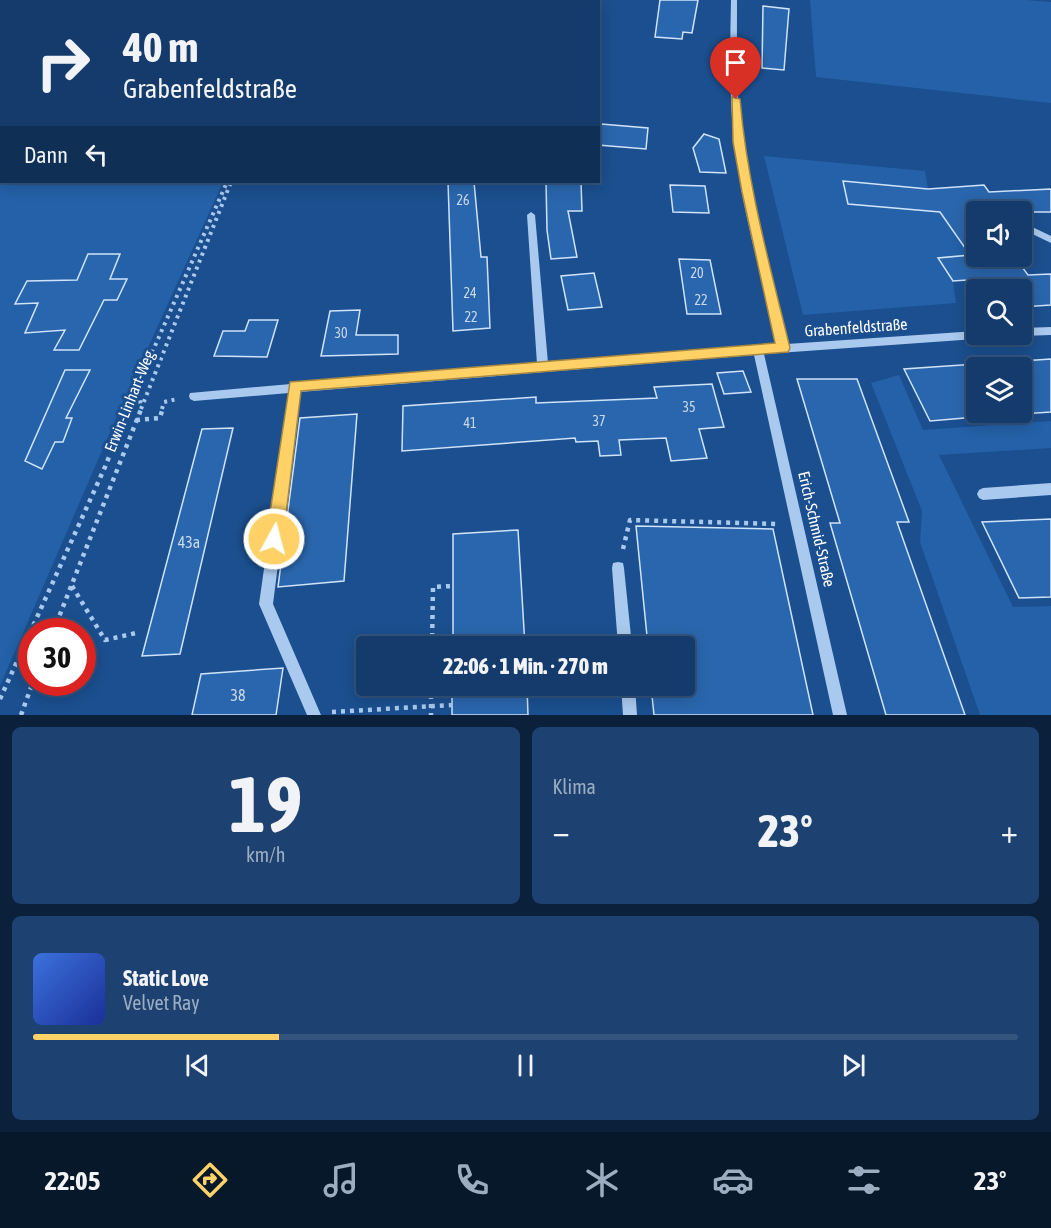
<!DOCTYPE html>
<html lang="de">
<head>
<meta charset="utf-8">
<style>
	body { margin:0; font-family:"Asap Condensed",sans-serif; background:#1d4271; color:#f1f3f6; height:100vh; display:flex; flex-direction:column; font-size:22px; white-space:nowrap }
	* { box-sizing:border-box; margin:0 }
	p { font-size:20px; color:#9dadc1 }
	.icon { flex:none; width:33px; height:33px; fill:none; stroke:currentColor; stroke-width:2; stroke-linecap:round; stroke-linejoin:round }
	.map { position:relative; height:715px; overflow:hidden }
	.drawer { display:flex; flex-direction:column; gap:12px; padding:12px; background:#0b203b; flex:1 }
	.drawer>* { flex:none }
	.guide { position:absolute; left:0px; top:0px; width:600px; height:183px; box-shadow:0 3px 15px #0003,0 0 0 2px #33557e; background:#143b6b; color:#f1f3f6; overflow:hidden }
	.controls { position:absolute; left:966px; top:201px; display:grid; gap:12px }
	.controls a { display:grid; place-items:center; width:66px; height:66px; border-radius:6px; background:#143b6b; box-shadow:0 3px 15px #0003,0 0 0 2px #33557e; font-size:30px }
	.speed { position:absolute; left:18px; top:618px; display:flex; gap:12px; font-size:30px; font-weight:700; text-align:center }
	.speed>* { display:grid; place-content:center; width:78px; height:78px; border-radius:50%; background:#143b6b; box-shadow:0 3px 15px #0003,0 0 0 2px #33557e; line-height:1 }
	.speed .limit { border:9px solid #d22; background:#fff; color:#111 }
	.pin { position:absolute; display:grid; place-items:center; width:51px; height:51px; color:#fff; margin:-62px -26px; border-radius:50% 50% 50% 0; rotate:-45deg; box-shadow:0 0 6px #0007 }
	.pin .icon { rotate:45deg }
	.me { position:absolute; width:66px; margin:-33px; rotate:7deg; stroke-linejoin:round; filter:drop-shadow(0 0 4px #0008) }
	.turn { display:flex; align-items:center; gap:21px; height:126px; padding:0 24px; font-size:27px }
	.turn .icon { width:78px; height:78px; stroke-width:2.5 }
	.turn b { display:block; font-size:42px; line-height:51px }
	.then { display:flex; align-items:center; height:57px; padding:0 24px; background:#0003; gap:12px; font-size:22px }
	.big { font-size:45px; font-weight:800; line-height:1.1 }
	.drawer .card { flex:1; display:flex; flex-direction:column; justify-content:center; gap:9px; min-width:0; padding:0 21px; border-radius:9px; background:#1d4271 }
	.drawer .dial { align-items:center; gap:0 }
	.dial b { font-size:78px; line-height:1 }
	.song { display:flex; align-items:center; gap:18px }
	.cover { width:72px; height:72px; border-radius:9px; background:linear-gradient(135deg,hsl(220 70% 55%),hsl(230 70% 35%)) }
	.played { height:6px; border-radius:3px; background:linear-gradient(90deg,#ffd166 25%,#33557e 25%) }
	.keys { display:flex; justify-content:space-around; direction:ltr }
	.heat { display:flex; justify-content:space-between; align-items:center; font-size:33px; direction:ltr }
	.drawer .tiles { flex:1; display:grid; gap:12px; grid-template-columns:1fr 1fr }
	.card:last-child { grid-column:span 2 }
	.trip { position:absolute; left:356px; top:636px; width:339px; height:60px; border-radius:6px; background:#143b6b; box-shadow:0 3px 15px #0003,0 0 0 2px #33557e; font-weight:800; line-height:60px; text-align:center }
	.tabs { display:flex; height:96px; justify-content:space-around; align-items:center; background:#08182b; color:#9dadc1 }
	.tabs .icon { width:42px; height:42px }
	.tabs .selected { color:#ffd166 }
	.tabs b { font-size:27px; color:#f1f3f6 }
	.map>svg:first-child { display:block }
	.green { fill:#2461a8 }
	.building { fill:#2a66ad; stroke:#cfe3fa; stroke-width:1.5 }
	.lines { fill:none; stroke-linecap:round; stroke-linejoin:round }
	.path-far2 { stroke:#a9c9ee; stroke-width:2; stroke-dasharray:2 3; stroke-linecap:butt }
	.path-far1 { stroke:#a9c9ee; stroke-width:4; stroke-dasharray:3 4.5; stroke-linecap:butt }
	.path { stroke:#a9c9ee; stroke-width:4.5; stroke-dasharray:4 5; stroke-linecap:butt }
	.minor { fill:#a9c9ee; fill-rule:evenodd }
	.route { fill:#ffd166; stroke:#a68842; stroke-width:1.5 }
	.labels { text-anchor:middle; stroke-width:6; stroke-linejoin:round; paint-order:stroke }
	.number-label { font-size:14px; fill:#cad9ea }
	.street-label { font-size:16px; fill:#fff; stroke:#1b4f8f }
	.near-number-label { font-size:16px; fill:#cad9ea }
</style>
</head>
<body>
<div class="map">
<svg width="1051" height="715" viewBox="0 0 1051 715">
	<rect width="100%" height="100%" fill="#1b4f8f"/>
	<!-- green -->
	<path class="green" d="M 0,0 L 383,0 L 2,2 L 2,182 L 223,182 L 117,416 L 0,686 Z
		M 810,0 L 1027,0 L 1051,2 L 1051,103 L 816,77 Z
		M 764,156 L 925,171 L 928,189 L 843,181 L 848,204 L 940,212 L 970,255 L 938,259 L 953,281 L 956,303 L 803,315 Z
		M 899,375 L 923,430 L 1051,421 L 1051,448 L 939,455 L 1013,607 L 1051,606 L 1051,715 L 980,715 L 920,542 L 922,511 L 871,383 Z"/>
	<!-- building -->
	<path class="building" d="M 660,0 L 698,0 L 692,33 L 683,32 L 682,39 L 655,37 Z
		M 763,6 L 789,9 L 784,70 L 762,68 Z
		M 601,124 L 648,128 L 646,149 L 598,145 Z
		M 704,134 L 719,139 L 726,173 L 700,172 L 693,148 Z
		M 843,181 L 928,189 L 984,185 L 989,192 L 1051,189 L 1051,212 L 976,212 L 976,256 L 1014,256 L 1028,275 L 1051,274 L 1051,305 L 1022,307 L 1022,290 L 989,290 L 981,279 L 953,281 L 938,258 L 970,255 L 940,212 L 848,204 Z
		M 448,182 L 474,182 L 481,257 L 487,257 L 490,328 L 453,331 Z
		M 546,182 L 581,182 L 582,211 L 568,211 L 577,257 L 551,259 L 547,230 Z
		M 670,185 L 705,186 L 709,213 L 673,212 Z
		M 88,254 L 120,254 L 110,279 L 127,279 L 117,300 L 104,300 L 79,350 L 54,350 L 65,330 L 25,333 L 38,303 L 15,304 L 27,281 L 77,280 Z
		M 679,259 L 710,260 L 721,314 L 687,314 Z
		M 594,273 L 602,307 L 568,310 L 561,276 Z
		M 360,310 L 356,335 L 398,335 L 398,354 L 321,356 L 330,311 Z
		M 249,320 L 278,320 L 267,357 L 214,356 L 223,331 L 245,331 Z
		M 1051,359 L 1051,412 L 1022,414 L 1022,361 Z
		M 976,364 L 976,417 L 930,421 L 904,369 Z
		M 65,370 L 90,370 L 66,418 L 72,418 L 63,442 L 55,442 L 42,469 L 25,461 Z
		M 743,371 L 751,392 L 724,394 L 717,373 Z
		M 797,379 L 857,379 L 909,522 L 897,522 L 965,715 L 886,715 L 830,523 L 840,523 Z
		M 712,384 L 724,427 L 699,429 L 707,458 L 671,461 L 666,438 L 619,440 L 621,455 L 600,456 L 598,441 L 576,442 L 575,438 L 402,451 L 403,406 L 536,397 L 536,403 L 657,398 L 654,387 Z
		M 357,414 L 344,581 L 278,587 L 300,418 Z
		M 233,428 L 180,654 L 142,656 L 202,429 Z
		M 1051,519 L 1051,597 L 1019,598 L 982,522 Z
		M 636,526 L 773,529 L 813,715 L 654,715 L 651,686 L 684,686 L 684,646 L 648,646 Z
		M 518,530 L 525,646 L 453,646 L 453,534 Z
		M 283,668 L 276,715 L 192,715 L 201,674 Z
		M 452,686 L 527,686 L 528,715 L 452,715 Z"/>
	<g class="lines">
		<!-- path-far2 -->
		<path class="path-far2" d="M 123,2 L 126,0
			M 389,2 L 391,0"/>
		<!-- path-far1 -->
		<path class="path-far1" d="M 137,387 L 227,182
			M 128,409 L 137,387 L 141,406
			M 141,409 L 231,182
			M 162,409 L 164,402 L 177,399"/>
		<!-- path -->
		<path class="path" d="M 136,420 L 160,418 L 163,407
			M 623,549 L 630,520 L 778,524
			M 72,586 L 105,640 L 136,633
			M 53,632 L 142,407
			M 432,646 L 433,587 L 453,586
			M 431,686 L 431,715
			M 0,699 L 105,467 L 129,407
			M 332,712 L 452,705
			M 21,715 L 33,682"/>
		<!-- minor -->
		<path class="minor" d="M 547,0 L 554,0 L 545,2 Z
			M 731,0 L 737,0 C 737,47 736,95 742,142 C 751,210 771,277 787,344 L 976,331 L 976,334 L 995,334 L 990,338 L 764,354 L 847,715 L 833,715 L 754,355 L 300,392 L 273,604 L 321,715 L 307,715 L 259,604 L 289,393 L 194,401 L 190,399 L 189,396 L 190,393 L 291,384 L 295,381 L 299,383 L 537,364 L 527,215 L 531,212 L 535,215 L 548,363 L 777,344 C 762,277 742,211 734,142 C 729,95 730,47 731,0 Z
			M 1024,223 L 1051,236 L 1051,243 L 1022,229 L 1022,224 Z
			M 1051,327 L 1051,335 L 1022,336 L 1018,334 L 1022,334 L 1022,328 Z
			M 1051,483 L 1051,495 L 983,500 L 979,498 L 977,494 L 979,490 L 983,488 Z
			M 618,562 L 623,563 L 624,568 L 632,646 L 618,646 L 612,568 L 613,563 Z
			M 621,686 L 635,686 L 637,715 L 623,715 Z"/>
	</g>
	<!-- route -->
	<path class="route" d="M 732,97 L 740,99 C 747,184 770,266 790,348 L 788,352 L 301,391 L 283,539 L 280,544 L 274,547 L 269,544 L 266,539 L 290,382 L 775,343 L 742,192 L 733,142 Z"/>
	<g class="labels">
		<!-- number labels -->
		<g class="number-label">
			<text x="463" y="205">26</text>
			<text x="697" y="278">20</text>
			<text x="470" y="298">24</text>
			<text x="701" y="305">22</text>
			<text x="471" y="322">22</text>
			<text x="341" y="338">30</text>
			<text x="689" y="412">35</text>
			<text x="599" y="426">37</text>
			<text x="470" y="428">41</text>
		</g>
		<!-- street labels -->
		<g class="street-label">
			<text transform="translate(856 327) rotate(-4)" y="6">Grabenfeldstraße</text>
			<text transform="translate(129 401) rotate(-68)" y="6">Erwin-Linhart-Weg</text>
			<text transform="translate(817 529) rotate(77)" y="6">Erich-Schmid-Straße</text>
		</g>
		<!-- near-number labels -->
		<g class="near-number-label">
			<text x="189" y="548">43a</text>
			<text x="238" y="701">38</text>
		</g>
	</g>
</svg>
<div class="controls">
<a><svg class="icon" aria-label="sound" viewBox="0 0 24 24"><path d="M4 9h4l5-4v14l-5-4H4zM17 9q2 3 0 6"/></svg></a>
<a><svg class="icon" aria-label="search" viewBox="0 0 24 24"><circle cx="10" cy="10" r="6"/><path d="M15 15l6 6"/></svg></a>
<a><svg class="icon" aria-label="layers" viewBox="0 0 24 24"><path d="M12 4l9 5-9 5-9-5zM3 14l9 5 9-5"/></svg></a>
</div>
<div class="speed"><div class="limit">30</div></div>
<div class="pin" style="left:736px;top:99px;background:#d93025"><svg class="icon" aria-label="arrive" viewBox="0 0 24 24"><path d="M6 21V4h12l-3 4 3 4H6"/></svg></div>
<svg class="me" style="left:274px;top:539px" viewBox="-20 -20 40 40"><circle r="17" fill="#ffd166" stroke="#fff" stroke-width="3"/><path d="M0-11L8 9 0 5-8 9z" fill="#fff"/></svg>
<div class="trip">22:06 · 1 Min. · 270 m</div>
<div class="guide">
<div class="turn"><svg class="icon" aria-label="right" viewBox="0 0 24 24"><path d="M7 20v-9h11M14 6l5 5-5 5"/></svg><div><b>40 m</b>Grabenfeldstraße</div></div>
<div class="then">Dann<svg class="icon" aria-label="left" viewBox="0 0 24 24"><path d="M17 20v-9H6M10 6l-5 5 5 5"/></svg></div>
</div>
</div>
<section class="drawer">
<div class="tiles">
<div class="card dial"><b>19</b><p>km/h</p></div>
<div class="card"><p>Klima</p>
<div class="heat"><a>−</a><b class="big">23°</b><a>+</a></div>
</div>
<div class="card">
<div class="song"><i class="cover"></i><div><b>Static Love</b><p>Velvet Ray</p></div></div>
<div class="played"></div>
<div class="keys"><svg class="icon" aria-label="previous" viewBox="0 0 24 24"><path d="M18 5L8 12l10 7zM5 5v14"/></svg><svg class="icon" aria-label="pause" viewBox="0 0 24 24"><path d="M8 5v14M16 5v14"/></svg><svg class="icon" aria-label="next" viewBox="0 0 24 24"><path d="M6 5l10 7-10 7zM19 5v14"/></svg></div>
</div>
</div>
</section>
<nav class="tabs">
<b>22:05</b>
<svg class="icon selected" aria-label="directions" viewBox="0 0 24 24"><path d="M12 3l9 9-9 9-9-9zM9 14v-3h6M13 9l2 2-2 2"/></svg>
<svg class="icon" aria-label="music" viewBox="0 0 24 24"><path d="M9 18V5l10-2v13"/><circle cx="6" cy="18" r="3"/><circle cx="16" cy="16" r="3"/></svg>
<svg class="icon" aria-label="phone" viewBox="0 0 24 24"><path d="M5 4h4l2 5-3 2q2 4 5 5l2-3 5 2v4C11 20 4 13 5 4z"/></svg>
<svg class="icon" aria-label="climate" viewBox="0 0 24 24"><path d="M12 3v18M4 7l16 10M4 17L20 7"/></svg>
<svg class="icon" aria-label="car" viewBox="0 0 24 24"><path d="M5 17H2v-5l4-1 3-4h7l3 4 3 1v5h-3M9 17h6M6 11h13"/><circle cx="7" cy="17" r="2"/><circle cx="17" cy="17" r="2"/></svg>
<svg class="icon" aria-label="filters" viewBox="0 0 24 24"><path d="M4 7h16M4 17h16"/><circle cx="9" cy="7" r="2"/><circle cx="15" cy="17" r="2"/></svg>
<b>23°</b>
</nav>
</body>
</html>
